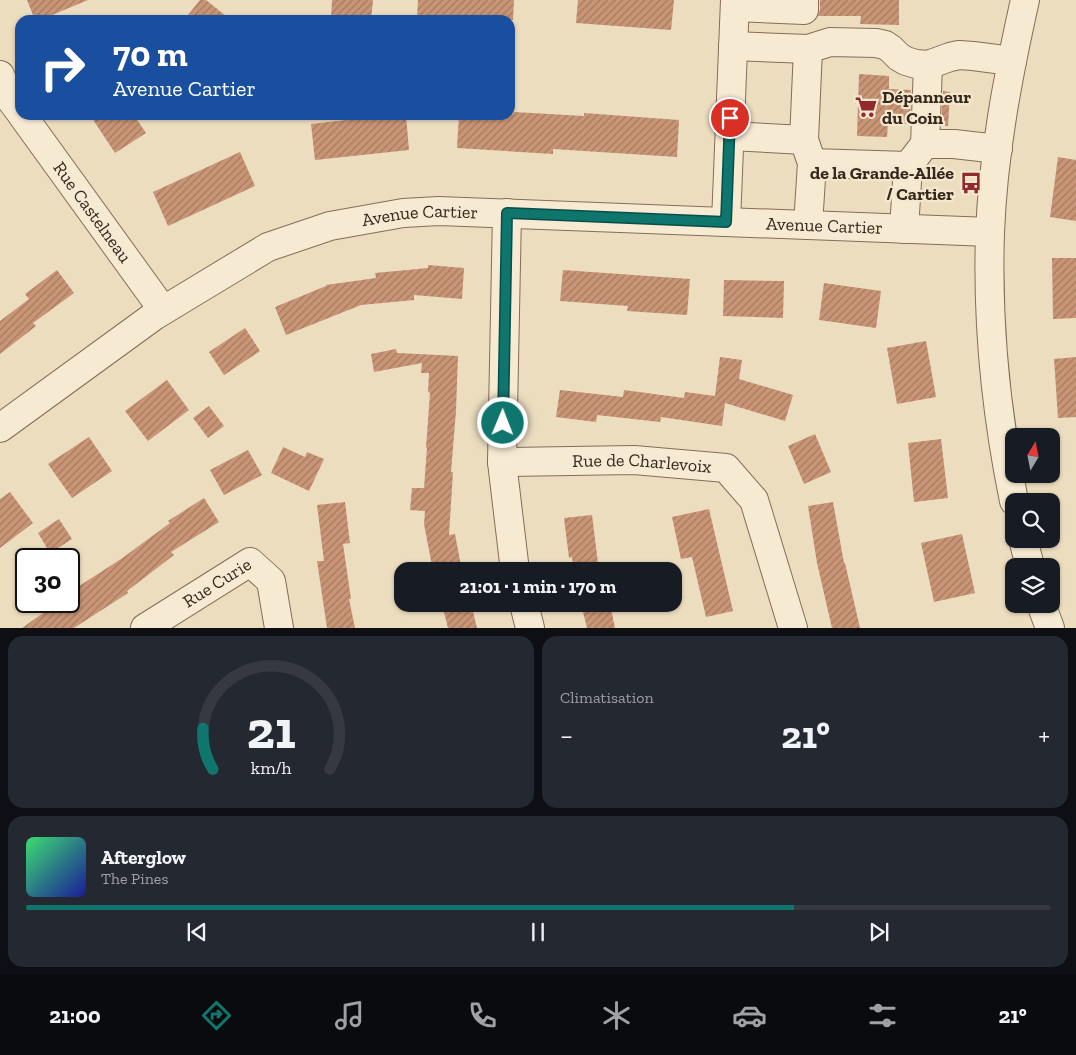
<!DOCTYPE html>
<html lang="fr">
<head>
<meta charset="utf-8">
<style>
	body { margin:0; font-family:"Zilla Slab",serif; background:#242831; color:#f1f3f6; height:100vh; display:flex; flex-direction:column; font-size:19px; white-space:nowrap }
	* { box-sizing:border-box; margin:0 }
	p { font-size:16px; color:#9ea1a6 }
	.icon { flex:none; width:28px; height:28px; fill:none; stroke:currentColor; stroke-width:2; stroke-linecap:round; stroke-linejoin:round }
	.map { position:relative; height:628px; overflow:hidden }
	.sheet { display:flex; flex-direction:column; gap:8px; padding:8px; background:#0d0f14; flex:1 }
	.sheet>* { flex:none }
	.banner { position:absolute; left:15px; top:15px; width:500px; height:105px; border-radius:15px; box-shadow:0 1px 4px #0004; background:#1a4fa0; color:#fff; overflow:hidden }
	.needle { width:32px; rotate:10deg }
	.controls { position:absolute; left:1005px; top:428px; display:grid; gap:10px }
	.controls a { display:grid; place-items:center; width:55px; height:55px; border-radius:10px; background:#171b24; box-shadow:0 1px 4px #0004; font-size:25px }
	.speed { position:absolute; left:15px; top:548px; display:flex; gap:10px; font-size:25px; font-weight:700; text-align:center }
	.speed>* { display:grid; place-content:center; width:65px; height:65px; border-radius:50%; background:#171b24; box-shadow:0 1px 4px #0004; line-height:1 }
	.speed .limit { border:2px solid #111; border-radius:8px; background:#fff; color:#111 }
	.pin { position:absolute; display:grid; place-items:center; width:42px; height:42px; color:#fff; margin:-21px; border:2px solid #fff; border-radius:50%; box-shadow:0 1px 5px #0007 }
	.me { position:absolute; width:55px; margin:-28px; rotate:1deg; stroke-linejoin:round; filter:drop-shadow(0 0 4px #0008) }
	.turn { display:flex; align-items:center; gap:18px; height:105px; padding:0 15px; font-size:22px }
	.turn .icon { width:65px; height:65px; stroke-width:2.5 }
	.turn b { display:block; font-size:35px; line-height:42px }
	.big { font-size:38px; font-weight:800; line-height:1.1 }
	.sheet .widget { flex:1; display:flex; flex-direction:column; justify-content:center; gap:8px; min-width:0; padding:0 18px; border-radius:15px; background:#242831 }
	.sheet .dial { align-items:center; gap:0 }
	.dial svg { height:130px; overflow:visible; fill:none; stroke:#363941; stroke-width:7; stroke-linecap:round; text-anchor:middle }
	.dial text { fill:#f1f3f6; stroke:none }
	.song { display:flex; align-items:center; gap:15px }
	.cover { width:60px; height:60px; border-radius:8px; background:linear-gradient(135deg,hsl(140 70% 55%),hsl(240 70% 35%)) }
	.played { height:5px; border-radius:2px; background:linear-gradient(90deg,#0f766e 75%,#363941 75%) }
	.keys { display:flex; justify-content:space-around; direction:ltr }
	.heat { display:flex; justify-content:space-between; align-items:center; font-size:28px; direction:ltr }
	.sheet .tiles { flex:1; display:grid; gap:8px; grid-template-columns:1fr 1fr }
	.widget:last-child { grid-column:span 2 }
	.trip { position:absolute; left:394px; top:562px; width:288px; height:50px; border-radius:15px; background:#171b24; box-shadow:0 1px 4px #0004; font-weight:800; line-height:50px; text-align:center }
	.dock { display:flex; height:80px; justify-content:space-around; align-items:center; background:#090b0e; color:#9ea1a6 }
	.dock .icon { width:35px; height:35px }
	.dock .selected { color:#0f766e }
	.dock b { font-size:22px; color:#f1f3f6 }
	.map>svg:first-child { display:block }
	.building { fill:url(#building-hatch) }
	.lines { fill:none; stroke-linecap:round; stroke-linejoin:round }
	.minor-casing { stroke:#846d58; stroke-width:30 }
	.minor { stroke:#f7ead2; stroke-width:28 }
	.route-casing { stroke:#0a4d48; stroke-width:12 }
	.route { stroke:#0f766e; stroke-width:9 }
	.labels { text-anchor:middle; stroke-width:4.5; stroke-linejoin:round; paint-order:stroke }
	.poi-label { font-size:18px; font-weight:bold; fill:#34271c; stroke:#f4e7ce; text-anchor:start }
	.street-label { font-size:18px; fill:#34271c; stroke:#f4e7ce }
</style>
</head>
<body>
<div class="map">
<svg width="1076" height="628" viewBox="0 0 1076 628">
	<defs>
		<pattern id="building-hatch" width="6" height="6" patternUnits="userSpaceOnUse" patternTransform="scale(1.25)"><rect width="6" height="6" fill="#c99576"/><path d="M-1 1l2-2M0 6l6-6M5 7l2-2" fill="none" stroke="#a47a60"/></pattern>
	</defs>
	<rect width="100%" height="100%" fill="#ecddbf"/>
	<!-- building -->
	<path class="building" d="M 27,0 L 88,0 L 40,20 L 35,20 Z
		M 200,0 L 206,0 L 231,20 L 184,20 Z
		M 332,0 L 373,0 L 371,20 L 331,20 Z
		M 418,0 L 514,0 L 513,20 L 450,20 L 417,18 Z
		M 578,0 L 674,0 L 671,30 L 576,23 Z
		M 820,0 L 899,0 L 899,25 L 860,24 L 861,16 L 818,16 L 820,10 Z
		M 859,74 L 889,76 L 889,89 L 911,90 L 910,124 L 888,123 L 887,137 L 857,136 Z
		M 943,91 L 950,92 L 948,126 L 941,125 Z
		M 514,112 L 584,116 L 584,113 L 679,120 L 677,157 L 553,149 L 553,154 L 457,148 L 459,115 L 510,115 L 510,114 L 513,114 Z
		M 90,115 L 134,115 L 146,133 L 115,153 Z
		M 391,115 L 406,115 L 409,150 L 315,160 L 311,124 Z
		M 240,152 L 255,186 L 168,226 L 153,192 Z
		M 1058,157 L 1076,160 L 1076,221 L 1050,217 Z
		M 1052,258 L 1076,258 L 1076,318 L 1053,319 Z
		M 428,265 L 464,268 L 462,299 L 414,295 L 414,300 L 361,305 L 286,335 L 275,307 L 326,286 L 326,285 L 376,278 L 375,273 L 428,268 Z
		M 57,270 L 74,293 L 33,323 L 36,326 L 0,354 L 0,321 L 29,299 L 25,294 Z
		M 563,270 L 690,279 L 687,315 L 627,311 L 628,306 L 560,301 Z
		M 724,280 L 784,281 L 783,318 L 723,316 Z
		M 824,283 L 881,291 L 876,328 L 819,320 Z
		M 245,328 L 260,351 L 224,375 L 209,352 Z
		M 926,341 L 936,397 L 897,404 L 887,348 Z
		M 396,349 L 397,353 L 458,356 L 456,411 L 451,472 L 453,472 L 449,535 L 455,534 L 462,571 L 433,571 L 424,524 L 425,511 L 410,510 L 412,488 L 424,488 L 427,448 L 426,448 L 430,393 L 428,392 L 429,373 L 421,373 L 422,363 L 374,372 L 371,354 Z
		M 720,357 L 742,360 L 739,379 L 793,395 L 785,421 L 725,403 L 722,426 L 661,417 L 660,422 L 597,415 L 596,422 L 556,417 L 560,390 L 623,397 L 624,390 L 684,398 L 685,392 L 715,396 Z
		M 1076,357 L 1076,417 L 1058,418 L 1054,359 Z
		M 167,380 L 189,410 L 148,441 L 125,411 Z
		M 209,406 L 224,426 L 208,438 L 193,418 Z
		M 815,434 L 831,472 L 804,484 L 788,446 Z
		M 89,437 L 112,471 L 72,498 L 48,464 Z
		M 941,439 L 948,498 L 914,502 L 908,443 Z
		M 283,447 L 305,457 L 307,452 L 324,459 L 309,491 L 271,473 Z
		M 248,450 L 262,475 L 224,495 L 210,470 Z
		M 10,492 L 33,523 L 0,548 L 0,499 Z
		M 204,498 L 219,522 L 171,552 L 174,555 L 127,591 L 128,593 L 74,628 L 22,628 L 60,601 L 69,601 L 69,595 L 77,590 L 76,588 L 121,559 L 170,523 L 168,521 Z
		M 345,502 L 350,543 L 343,544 L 351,599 L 349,599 L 355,628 L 327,628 L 317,561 L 324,561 L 317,505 Z
		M 833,502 L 844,563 L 845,563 L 860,628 L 832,628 L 817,563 L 808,506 Z
		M 709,509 L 733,611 L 706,617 L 692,557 L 681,559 L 672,517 Z
		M 592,515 L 599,571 L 574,571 L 572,557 L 569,558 L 564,518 Z
		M 59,519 L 72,539 L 50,553 L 38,533 Z
		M 962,534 L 975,593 L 934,602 L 921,543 Z
		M 442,604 L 471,604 L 477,628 L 448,628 Z
		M 581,604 L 610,604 L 615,628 L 587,628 Z"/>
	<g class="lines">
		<!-- minor casing -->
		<g class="minor-casing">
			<g id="minor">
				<path d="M 735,7 L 804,10 L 804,0"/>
				<path d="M 733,46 L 808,49 L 830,42 L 876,43 L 885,45 L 891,49 L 899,57 L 906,61 L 916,64 L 928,65 L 950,57 L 959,55 L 973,56 L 1012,61"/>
				<path d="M 808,49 L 804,140 L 812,163 L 808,225"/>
				<path d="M 0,75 L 11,100 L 20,112"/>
				<path id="s1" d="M 22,115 L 163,310"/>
				<path d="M 730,136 L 804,140"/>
				<path d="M 925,144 L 954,144 L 998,149"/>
				<path d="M 812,163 L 908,166 L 904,229"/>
				<path d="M 908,166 L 925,144 L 928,65"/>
				<path d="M 507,213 L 502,462 L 515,571"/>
				<path d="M 726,222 L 735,0"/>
				<path id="s2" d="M 0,428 L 154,316 L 268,247 L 330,226 L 403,213 L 439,211 L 990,232"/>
				<path id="s3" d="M 502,462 L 634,460 L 726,468 L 754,500 L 793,628"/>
				<path d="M 1014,501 C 996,413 987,323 990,233 C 993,154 1008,76 1025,0"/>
				<path d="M 1023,539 L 1030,566"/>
				<path d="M 524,604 L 530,628"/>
				<path d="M 1041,604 L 1050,628"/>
				<path id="s4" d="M 145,628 L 250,562 L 271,581 L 279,628"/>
			</g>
		</g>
		<!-- minor -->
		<use href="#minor" class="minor"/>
	</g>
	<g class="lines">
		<!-- route casing -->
		<g class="route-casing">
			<path id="route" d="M 503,423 L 507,213 L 726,222 L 730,118"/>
		</g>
		<!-- route -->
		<use href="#route" class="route"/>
	</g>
	<!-- icons -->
	<defs>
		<g id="supermarket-bare" transform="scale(1.725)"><path d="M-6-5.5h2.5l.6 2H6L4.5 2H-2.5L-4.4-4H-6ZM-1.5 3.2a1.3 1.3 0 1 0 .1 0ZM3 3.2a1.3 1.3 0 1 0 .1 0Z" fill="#902a2f" stroke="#f4e7ce" stroke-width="2.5" paint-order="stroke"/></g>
		<g id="bus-bare" transform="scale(1.725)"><path d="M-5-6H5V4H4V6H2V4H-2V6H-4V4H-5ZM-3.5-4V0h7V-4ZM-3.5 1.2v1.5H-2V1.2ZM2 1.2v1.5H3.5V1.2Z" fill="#902a2f" stroke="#f4e7ce" stroke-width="2.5" paint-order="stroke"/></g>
	</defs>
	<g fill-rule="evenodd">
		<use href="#supermarket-bare" x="866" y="107"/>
		<use href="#bus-bare" x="971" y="183"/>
	</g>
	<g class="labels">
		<!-- poi labels -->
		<g class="poi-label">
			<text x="882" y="103">Dépanneur<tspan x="882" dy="21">du Coin</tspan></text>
			<text x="954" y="179" text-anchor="end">de la Grande-Allée<tspan x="954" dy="21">/ Cartier</tspan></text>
		</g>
		<!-- street labels -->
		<g class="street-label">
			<text dy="6" stroke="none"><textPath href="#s1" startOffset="120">Rue Castelneau</textPath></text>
			<text dy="6" stroke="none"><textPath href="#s2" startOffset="480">Avenue Cartier</textPath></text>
			<text dy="6" stroke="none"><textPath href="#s2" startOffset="885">Avenue Cartier</textPath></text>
			<text dy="6" stroke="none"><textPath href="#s3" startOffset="140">Rue de Charlevoix</textPath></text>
			<text dy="6" stroke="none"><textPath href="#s4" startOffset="85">Rue Curie</textPath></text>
		</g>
	</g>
</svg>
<div class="controls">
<a><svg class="needle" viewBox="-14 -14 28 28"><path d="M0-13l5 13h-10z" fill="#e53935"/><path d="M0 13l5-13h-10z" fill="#9ea1a6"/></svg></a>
<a><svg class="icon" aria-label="search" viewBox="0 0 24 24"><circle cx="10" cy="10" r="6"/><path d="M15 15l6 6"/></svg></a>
<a><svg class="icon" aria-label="layers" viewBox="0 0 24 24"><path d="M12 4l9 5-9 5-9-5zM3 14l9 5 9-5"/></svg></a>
</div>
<div class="speed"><div class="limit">30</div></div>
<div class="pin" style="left:730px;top:118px;background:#d93025"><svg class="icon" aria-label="arrive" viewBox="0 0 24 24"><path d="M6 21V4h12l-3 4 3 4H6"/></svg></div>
<svg class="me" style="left:503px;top:423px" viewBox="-20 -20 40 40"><circle r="17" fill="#0f766e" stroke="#fff" stroke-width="3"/><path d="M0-11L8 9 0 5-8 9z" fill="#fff"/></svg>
<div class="trip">21:01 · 1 min · 170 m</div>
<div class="banner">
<div class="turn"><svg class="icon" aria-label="right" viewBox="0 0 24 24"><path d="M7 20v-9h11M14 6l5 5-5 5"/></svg><div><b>70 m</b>Avenue Cartier</div></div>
</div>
</div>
<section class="sheet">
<div class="tiles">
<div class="widget dial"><svg viewBox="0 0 100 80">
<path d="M14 69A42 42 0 1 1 86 69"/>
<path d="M14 69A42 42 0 0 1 8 44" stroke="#0f766e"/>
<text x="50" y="56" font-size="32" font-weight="700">21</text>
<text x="50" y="72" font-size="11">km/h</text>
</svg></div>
<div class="widget"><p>Climatisation</p>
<div class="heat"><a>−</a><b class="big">21°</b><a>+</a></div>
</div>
<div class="widget">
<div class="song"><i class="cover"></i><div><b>Afterglow</b><p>The Pines</p></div></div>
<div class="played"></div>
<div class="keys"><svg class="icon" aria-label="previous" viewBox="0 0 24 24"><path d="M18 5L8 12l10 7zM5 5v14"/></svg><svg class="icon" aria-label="pause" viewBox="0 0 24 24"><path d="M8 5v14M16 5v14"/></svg><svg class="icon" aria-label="next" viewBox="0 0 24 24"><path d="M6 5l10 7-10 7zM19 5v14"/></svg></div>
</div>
</div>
</section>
<nav class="dock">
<b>21:00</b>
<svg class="icon selected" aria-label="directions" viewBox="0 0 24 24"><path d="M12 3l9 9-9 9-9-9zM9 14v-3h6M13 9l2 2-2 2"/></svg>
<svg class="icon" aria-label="music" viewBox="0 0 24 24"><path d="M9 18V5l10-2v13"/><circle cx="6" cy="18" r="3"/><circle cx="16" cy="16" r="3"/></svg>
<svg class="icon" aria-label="phone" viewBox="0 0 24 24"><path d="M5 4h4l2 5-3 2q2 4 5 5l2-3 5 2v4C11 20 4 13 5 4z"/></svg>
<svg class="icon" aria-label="climate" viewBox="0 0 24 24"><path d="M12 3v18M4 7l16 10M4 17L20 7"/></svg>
<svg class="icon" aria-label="car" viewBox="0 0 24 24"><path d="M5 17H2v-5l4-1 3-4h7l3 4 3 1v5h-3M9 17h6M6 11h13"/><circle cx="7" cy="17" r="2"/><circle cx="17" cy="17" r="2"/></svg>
<svg class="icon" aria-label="filters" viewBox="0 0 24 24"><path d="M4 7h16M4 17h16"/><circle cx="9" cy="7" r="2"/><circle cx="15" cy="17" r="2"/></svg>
<b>21°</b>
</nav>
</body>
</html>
